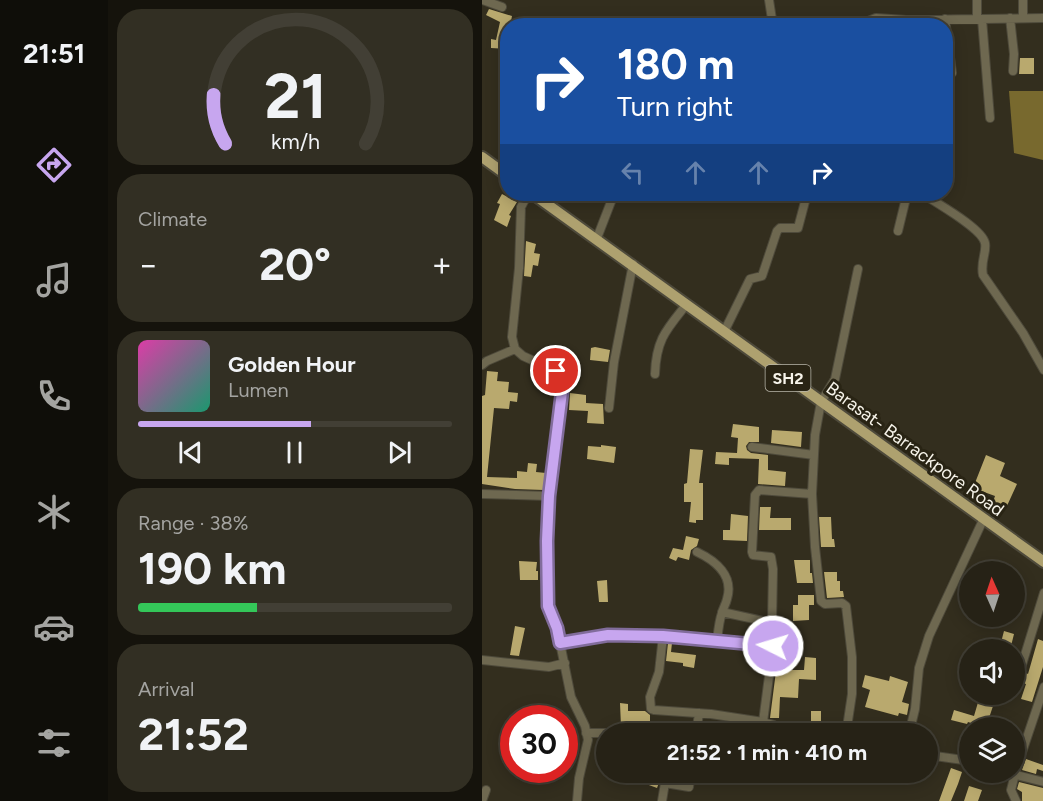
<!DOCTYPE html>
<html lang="en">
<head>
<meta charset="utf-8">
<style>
	body { margin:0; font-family:Figtree,sans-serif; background:#322f23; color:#f1f3f6; height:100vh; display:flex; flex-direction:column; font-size:22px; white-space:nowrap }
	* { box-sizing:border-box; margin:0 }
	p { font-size:20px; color:#a4a4a1 }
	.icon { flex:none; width:33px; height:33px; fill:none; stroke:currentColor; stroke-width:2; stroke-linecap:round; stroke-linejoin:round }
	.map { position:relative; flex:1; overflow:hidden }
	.details { display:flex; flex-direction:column; gap:9px; padding:9px; background:#15130c; width:374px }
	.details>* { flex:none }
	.hud { position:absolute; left:18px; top:18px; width:453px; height:183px; border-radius:24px; box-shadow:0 3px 15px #0003,0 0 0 2px #423f35; background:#1a4fa0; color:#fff; overflow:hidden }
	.needle { width:39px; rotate:357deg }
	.tools { position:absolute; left:477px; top:561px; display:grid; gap:12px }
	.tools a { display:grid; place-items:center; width:66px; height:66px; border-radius:50%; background:#262216; box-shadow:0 3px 15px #0003,0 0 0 2px #423f35; font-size:30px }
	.speed { position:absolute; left:18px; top:705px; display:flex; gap:12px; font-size:30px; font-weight:700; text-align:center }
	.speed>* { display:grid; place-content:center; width:78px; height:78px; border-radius:50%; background:#262216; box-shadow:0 3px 15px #0003,0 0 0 2px #423f35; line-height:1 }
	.speed .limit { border:9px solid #d22; background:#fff; color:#111 }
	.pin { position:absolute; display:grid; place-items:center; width:51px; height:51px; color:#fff; margin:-26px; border:3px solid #fff; border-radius:50%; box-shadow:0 2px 6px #0007 }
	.me { position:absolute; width:66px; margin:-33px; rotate:275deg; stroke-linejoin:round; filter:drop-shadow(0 0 4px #0008) }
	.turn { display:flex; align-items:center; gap:21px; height:126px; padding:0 18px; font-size:27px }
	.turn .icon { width:78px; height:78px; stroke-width:2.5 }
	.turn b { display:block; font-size:42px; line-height:51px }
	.lanes { display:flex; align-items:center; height:57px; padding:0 18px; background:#0003; justify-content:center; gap:30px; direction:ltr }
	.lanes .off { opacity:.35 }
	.big { font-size:45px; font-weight:700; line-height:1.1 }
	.details .card { flex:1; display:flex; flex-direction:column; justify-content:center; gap:9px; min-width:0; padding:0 21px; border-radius:24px; background:#322f23 }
	.details .dial { align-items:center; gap:0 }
	.dial svg { height:156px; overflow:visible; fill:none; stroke:#423f35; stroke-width:7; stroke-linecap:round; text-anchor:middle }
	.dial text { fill:#f1f3f6; stroke:none }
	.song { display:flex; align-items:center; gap:18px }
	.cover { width:72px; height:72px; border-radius:9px; background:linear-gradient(135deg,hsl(320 70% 55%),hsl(160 70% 35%)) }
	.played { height:6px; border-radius:3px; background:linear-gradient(90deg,#c7a6ef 55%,#423f35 55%) }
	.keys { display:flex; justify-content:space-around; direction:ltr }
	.heat { display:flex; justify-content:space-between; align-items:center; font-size:33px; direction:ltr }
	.charge { height:9px; border-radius:4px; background:linear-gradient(90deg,#34c759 38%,#423f35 0) }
	.trip { position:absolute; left:114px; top:723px; width:342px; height:60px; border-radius:30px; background:#262216; box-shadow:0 3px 15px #0003,0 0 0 2px #423f35; font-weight:700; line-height:60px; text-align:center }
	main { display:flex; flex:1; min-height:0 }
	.tab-bar { display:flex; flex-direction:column; width:108px; justify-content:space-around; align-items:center; background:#0f0e09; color:#a4a4a1 }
	.tab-bar .icon { width:42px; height:42px }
	.tab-bar .on { color:#c7a6ef }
	.tab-bar b { font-size:27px; color:#f1f3f6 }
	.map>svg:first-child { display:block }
	.water { fill:#78692e }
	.building { fill:#b9a96e }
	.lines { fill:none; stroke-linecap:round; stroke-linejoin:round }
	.minor-casing { stroke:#4e4a3b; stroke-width:10 }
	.major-casing { stroke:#4e4a3b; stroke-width:14 }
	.minor { stroke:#6e6850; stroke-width:8 }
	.major { stroke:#aea16f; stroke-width:10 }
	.route-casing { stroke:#816c9b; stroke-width:15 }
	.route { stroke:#c7a6ef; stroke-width:10 }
	.labels { text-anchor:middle; stroke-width:6; stroke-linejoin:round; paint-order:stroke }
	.shield { fill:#292414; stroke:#b9b6aa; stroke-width:1.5 }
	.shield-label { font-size:16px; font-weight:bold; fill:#f7f4ea }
	.street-label { font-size:18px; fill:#f7f4ea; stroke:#292414 }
</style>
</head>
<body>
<main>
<nav class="tab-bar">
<b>21:51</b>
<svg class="icon on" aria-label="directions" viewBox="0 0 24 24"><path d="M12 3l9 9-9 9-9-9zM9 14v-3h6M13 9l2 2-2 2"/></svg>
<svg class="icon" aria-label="music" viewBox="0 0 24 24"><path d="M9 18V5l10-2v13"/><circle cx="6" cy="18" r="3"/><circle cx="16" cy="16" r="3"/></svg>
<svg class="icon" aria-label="phone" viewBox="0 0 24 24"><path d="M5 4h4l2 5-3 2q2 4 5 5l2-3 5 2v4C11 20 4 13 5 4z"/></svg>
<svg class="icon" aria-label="climate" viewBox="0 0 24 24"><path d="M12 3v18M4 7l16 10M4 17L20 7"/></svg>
<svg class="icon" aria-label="car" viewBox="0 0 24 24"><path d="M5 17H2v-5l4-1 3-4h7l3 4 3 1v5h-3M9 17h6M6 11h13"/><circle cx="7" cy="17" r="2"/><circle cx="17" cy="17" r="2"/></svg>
<svg class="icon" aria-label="filters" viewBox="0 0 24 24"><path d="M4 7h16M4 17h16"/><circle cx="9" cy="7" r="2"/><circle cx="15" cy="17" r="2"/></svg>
</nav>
<section class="details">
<div class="card dial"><svg viewBox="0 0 100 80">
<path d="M14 69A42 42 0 1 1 86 69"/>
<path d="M14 69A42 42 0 0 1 8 44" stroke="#c7a6ef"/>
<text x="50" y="56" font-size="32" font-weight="700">21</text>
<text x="50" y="72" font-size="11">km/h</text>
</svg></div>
<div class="card"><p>Climate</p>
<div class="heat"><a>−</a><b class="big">20°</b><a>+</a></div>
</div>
<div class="card">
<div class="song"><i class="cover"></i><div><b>Golden Hour</b><p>Lumen</p></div></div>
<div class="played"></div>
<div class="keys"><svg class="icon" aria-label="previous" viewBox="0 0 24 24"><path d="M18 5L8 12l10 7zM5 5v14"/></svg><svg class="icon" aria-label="pause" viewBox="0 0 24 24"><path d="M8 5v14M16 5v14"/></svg><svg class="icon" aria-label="next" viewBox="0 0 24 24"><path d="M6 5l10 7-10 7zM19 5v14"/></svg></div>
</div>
<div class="card"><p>Range · 38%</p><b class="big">190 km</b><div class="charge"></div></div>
<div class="card"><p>Arrival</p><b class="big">21:52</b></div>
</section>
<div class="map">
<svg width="562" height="801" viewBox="0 0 562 801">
	<rect width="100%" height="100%" fill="#332e1e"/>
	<!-- water -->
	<path class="water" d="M 527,91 L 561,91 L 561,160 L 532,153 Z"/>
	<!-- building -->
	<path class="building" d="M 7,9 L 30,16 L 28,26 L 26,26 L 26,49 L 9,48 L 9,39 L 14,40 L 18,22 L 4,15 Z
		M 538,58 L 552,58 L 552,74 L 537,74 Z
		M 20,194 L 35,202 L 27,215 L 29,216 L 25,227 L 12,220 L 18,204 L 15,203 Z
		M 44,241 L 54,244 L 52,253 L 58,254 L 56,266 L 51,265 L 49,277 L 42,276 Z
		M 113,347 L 128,350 L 126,362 L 108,360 L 109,348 Z
		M 5,371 L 16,372 L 15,381 L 27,382 L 26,392 L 36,393 L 35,402 L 28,401 L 27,409 L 12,408 L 5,477 L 35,478 L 35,471 L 45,472 L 46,463 L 55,464 L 54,472 L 64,473 L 62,490 L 33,489 L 0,484 L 0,396 L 3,395 Z
		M 88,393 L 104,395 L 104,403 L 121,404 L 122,424 L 105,423 L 106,411 L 87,410 Z
		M 251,424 L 277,427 L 277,442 L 267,442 L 264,446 L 265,450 L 269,453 L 286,455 L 286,470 L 304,472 L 303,486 L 276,484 L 277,459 L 247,458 L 247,465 L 233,464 L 234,452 L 255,453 L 256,438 L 249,437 Z
		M 290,430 L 320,432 L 319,447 L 289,443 Z
		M 119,445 L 134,447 L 132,463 L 105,459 L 106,446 L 119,447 Z
		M 208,449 L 221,450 L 217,483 L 221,483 L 221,520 L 214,520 L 214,523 L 207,522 L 209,502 L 202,502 L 202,484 L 205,483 Z
		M 504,455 L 523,463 L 518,476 L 535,484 L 524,508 L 511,502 L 513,496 L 491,488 Z
		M 278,507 L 289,507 L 288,518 L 309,518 L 309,530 L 277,530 Z
		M 249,514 L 266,516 L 265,541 L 241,540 L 241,530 L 248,530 Z
		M 337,517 L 349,517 L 350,539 L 352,539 L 353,547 L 339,547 Z
		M 204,536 L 217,539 L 215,546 L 209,550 L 207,560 L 196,557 L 194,561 L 187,558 L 191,548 L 201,550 Z
		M 312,560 L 328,560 L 328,573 L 330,573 L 331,583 L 315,583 Z
		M 37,561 L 55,562 L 54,571 L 56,571 L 56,580 L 38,580 Z
		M 342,572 L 355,572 L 355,581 L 358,581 L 358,591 L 361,591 L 362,597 L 345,598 Z
		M 125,580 L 126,602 L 117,602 L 115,581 Z
		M 316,595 L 332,595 L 332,605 L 327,605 L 327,620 L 311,621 L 311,605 L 316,605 Z
		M 33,626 L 43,628 L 37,656 L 28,655 Z
		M 522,631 L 532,634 L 528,650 L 517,650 Z
		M 556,639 L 561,641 L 561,667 L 550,702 L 539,699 L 544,684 L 541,683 L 544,673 L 546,674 Z
		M 186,643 L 190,643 L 189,652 L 214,655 L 212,668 L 201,666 L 201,663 L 184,661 Z
		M 323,657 L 334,658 L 334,680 L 317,679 L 316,698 L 298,697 L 297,718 L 288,718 L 294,671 L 306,672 L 306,670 L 322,670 Z
		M 383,675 L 407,681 L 408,676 L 426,682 L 420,702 L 427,704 L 425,715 L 417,713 L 416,716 L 383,707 L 388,690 L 380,687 Z
		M 497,699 L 512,703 L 507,718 L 520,722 L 518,728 L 505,728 L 486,722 L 485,724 L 469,720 L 472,710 L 492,716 Z
		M 138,703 L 146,704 L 146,711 L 163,711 L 168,715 L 168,722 L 153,722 L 153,731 L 149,731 L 145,728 L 139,727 Z
		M 329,711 L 339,711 L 339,734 L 329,734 Z
		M 544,759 L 561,765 L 561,771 L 555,769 L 554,774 L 540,770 Z
		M 469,768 L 480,772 L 476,784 L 469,801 L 457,801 Z
		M 160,772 L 173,772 L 180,775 L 175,788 L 156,781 Z
		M 537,782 L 561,788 L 561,801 L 540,801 L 540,792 L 535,789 Z
		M 487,786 L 500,790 L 496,801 L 482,801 Z"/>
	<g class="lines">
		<!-- minor casing -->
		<g class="minor-casing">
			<path id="minor" d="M 1,0 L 20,7
				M 287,0 L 291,26
				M 495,0 L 495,19
				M 528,18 L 532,54 L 531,71
				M 541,18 L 541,0
				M 463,19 L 470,73
				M 500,19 L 508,118
				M 383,26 L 384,22 L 394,18 L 424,20 L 562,18
				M 46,194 L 39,207 L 37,268 L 30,337 L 33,349 L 41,356 L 74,371 L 79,378 L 81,384 L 67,496 L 65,586 L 66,606 L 75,628 L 89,697 L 103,726 L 106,740 L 97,778 L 95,801
				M 441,194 C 454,203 500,228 503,243 C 505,252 498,262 501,275 L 541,333 L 562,370
				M 416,231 L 425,194
				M 115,238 L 132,194
				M 242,332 L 268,279 L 280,276 L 295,231 L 298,228 L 316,228 L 325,194
				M 0,365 L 5,361 L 33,349
				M 173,374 C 174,340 184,330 204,305
				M 127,408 L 132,362 L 151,264
				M 270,447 L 332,455
				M 0,494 L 67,496
				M 215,552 C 234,561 252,576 245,599 C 244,604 241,608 240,613 C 237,621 236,632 235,641
				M 240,612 L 290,623
				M 78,643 L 126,635 L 181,636
				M 0,660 L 67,667 L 83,663
				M 534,684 L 562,593
				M 281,722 L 229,714 L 172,710 L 169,709 L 168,697 L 177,672 L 181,636 L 291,646
				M 104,733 L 143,733
				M 214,734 L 217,713
				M 295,734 L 292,725 L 281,722 L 292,638 L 290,623 L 291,569 L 289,557 L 271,555 L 270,552 L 273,495 L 277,490 L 330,494
				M 364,734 L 370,694 L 370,657 L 364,606 L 360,603 L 343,604 L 339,601 L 333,547 L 330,494 L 333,435 L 339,402 L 353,379 L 376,269
				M 427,734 L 433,709 L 437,668 L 447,636 L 502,518
				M 446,755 L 488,761
				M 532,770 L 534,770 L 562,687
				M 534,775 L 562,782
				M 0,801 L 4,790
				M 180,801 L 183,783 L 207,787 L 209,772
				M 534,801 L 529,790 L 534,770"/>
		</g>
		<!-- major casing -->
		<g class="major-casing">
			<path id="major" d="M 0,157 L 26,176
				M 51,194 L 562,562"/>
		</g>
		<!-- minor -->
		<use href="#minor" class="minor"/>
		<!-- major -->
		<use href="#major" class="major"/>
	</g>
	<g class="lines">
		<!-- route casing -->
		<g class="route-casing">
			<path id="route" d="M 74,371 L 79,378 L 81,384 L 67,496 L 65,541 L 66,606 L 75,628 L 78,643 L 126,635 L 181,636 L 291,646"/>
		</g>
		<!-- route -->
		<use href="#route" class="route"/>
	</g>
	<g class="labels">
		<!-- shield labels -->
		<rect class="shield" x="283.5" y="365" width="45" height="26" rx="4.5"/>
		<g class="shield-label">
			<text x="306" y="384">SH2</text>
		</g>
		<!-- street labels -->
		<g class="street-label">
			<text transform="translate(433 449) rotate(36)" y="6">Barasat- Barrackpore Road</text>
		</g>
	</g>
</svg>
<div class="tools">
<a><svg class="needle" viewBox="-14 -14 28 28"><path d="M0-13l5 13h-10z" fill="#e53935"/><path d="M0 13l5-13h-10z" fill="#a4a4a1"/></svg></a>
<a><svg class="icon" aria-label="sound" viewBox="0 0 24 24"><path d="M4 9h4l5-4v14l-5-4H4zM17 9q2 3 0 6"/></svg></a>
<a><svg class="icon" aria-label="layers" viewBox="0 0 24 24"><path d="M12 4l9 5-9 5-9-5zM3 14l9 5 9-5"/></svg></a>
</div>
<div class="speed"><div class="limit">30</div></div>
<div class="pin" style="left:74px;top:371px;background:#d93025"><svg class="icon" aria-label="arrive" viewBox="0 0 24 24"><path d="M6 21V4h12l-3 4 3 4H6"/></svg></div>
<svg class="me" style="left:291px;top:646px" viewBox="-20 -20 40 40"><circle r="17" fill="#c7a6ef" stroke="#fff" stroke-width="3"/><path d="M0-11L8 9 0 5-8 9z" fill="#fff"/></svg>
<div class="trip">21:52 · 1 min · 410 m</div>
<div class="hud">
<div class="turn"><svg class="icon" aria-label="right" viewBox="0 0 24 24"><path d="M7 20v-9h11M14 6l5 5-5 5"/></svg><div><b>180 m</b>Turn right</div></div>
<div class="lanes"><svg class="icon off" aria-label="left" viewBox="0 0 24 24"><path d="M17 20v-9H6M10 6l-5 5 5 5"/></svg><svg class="icon off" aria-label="ahead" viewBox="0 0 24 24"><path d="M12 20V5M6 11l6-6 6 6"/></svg><svg class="icon off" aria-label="ahead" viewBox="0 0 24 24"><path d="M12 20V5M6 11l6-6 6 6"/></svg><svg class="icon" aria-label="right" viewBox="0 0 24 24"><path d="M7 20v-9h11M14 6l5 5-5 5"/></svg></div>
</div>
</div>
</main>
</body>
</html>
